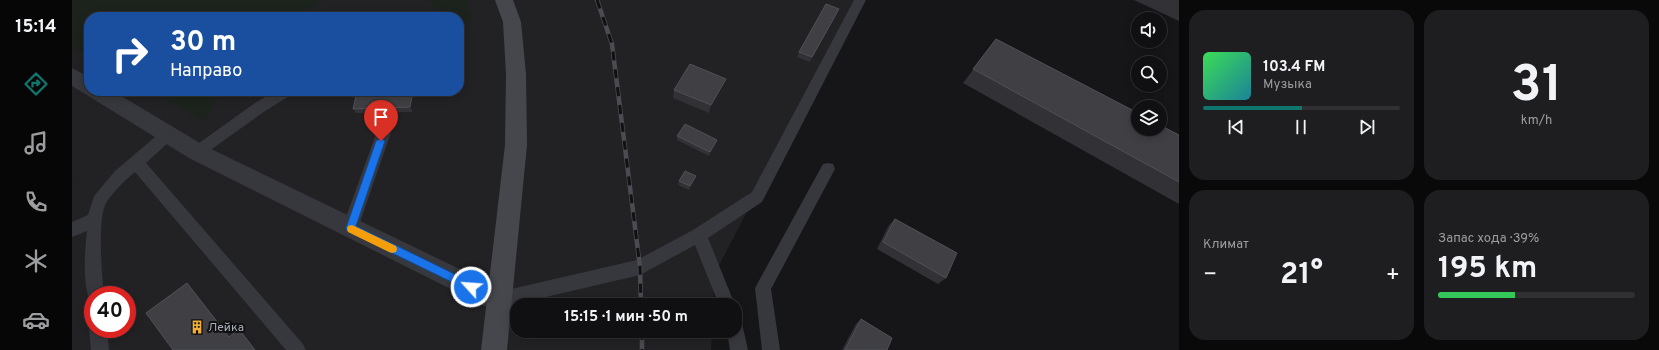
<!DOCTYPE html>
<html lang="ru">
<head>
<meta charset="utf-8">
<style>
	body { margin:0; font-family:Overpass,sans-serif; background:#1e1e20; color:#f1f3f6; height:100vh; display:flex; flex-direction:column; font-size:15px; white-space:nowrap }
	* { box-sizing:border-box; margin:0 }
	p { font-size:13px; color:#9c9d9f }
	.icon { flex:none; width:22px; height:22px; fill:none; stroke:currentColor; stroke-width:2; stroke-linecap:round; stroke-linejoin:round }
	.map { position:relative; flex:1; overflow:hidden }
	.side { display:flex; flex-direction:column; gap:10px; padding:10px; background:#09090a; width:480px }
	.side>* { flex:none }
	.hud { position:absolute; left:12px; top:12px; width:380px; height:84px; border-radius:16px; box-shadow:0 2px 10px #0003,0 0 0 1px #303032; background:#1a4fa0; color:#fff; overflow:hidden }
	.buttons { position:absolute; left:1059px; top:12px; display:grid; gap:8px }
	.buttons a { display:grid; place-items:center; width:36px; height:36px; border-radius:50%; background:#101012; box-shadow:0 2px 10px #0003,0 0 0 1px #303032; font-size:20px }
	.speed { position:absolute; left:12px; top:286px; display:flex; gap:8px; font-size:20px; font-weight:700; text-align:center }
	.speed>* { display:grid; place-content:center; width:52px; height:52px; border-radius:50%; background:#101012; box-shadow:0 2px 10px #0003,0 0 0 1px #303032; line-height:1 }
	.speed .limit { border:6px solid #d22; background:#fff; color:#111 }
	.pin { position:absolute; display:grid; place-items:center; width:34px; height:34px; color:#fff; margin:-41px -17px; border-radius:50% 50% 50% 0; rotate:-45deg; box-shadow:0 0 4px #0007 }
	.pin .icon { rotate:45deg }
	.me { position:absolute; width:44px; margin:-22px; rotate:296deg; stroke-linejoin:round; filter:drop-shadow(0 0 3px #0008) }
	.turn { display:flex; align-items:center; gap:14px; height:84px; padding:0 20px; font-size:18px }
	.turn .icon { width:52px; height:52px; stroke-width:2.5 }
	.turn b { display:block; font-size:28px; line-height:34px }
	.big { font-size:30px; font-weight:700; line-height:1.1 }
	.side .widget { flex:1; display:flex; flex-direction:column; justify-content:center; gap:6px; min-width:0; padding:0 14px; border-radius:16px; background:#1e1e20 }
	.side .dial { align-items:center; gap:0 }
	.dial b { font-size:52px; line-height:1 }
	.song { display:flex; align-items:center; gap:12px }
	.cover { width:48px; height:48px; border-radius:6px; background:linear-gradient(135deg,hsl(130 70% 55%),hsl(190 70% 35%)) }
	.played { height:4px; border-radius:2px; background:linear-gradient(90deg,#0f766e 50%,#303032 50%) }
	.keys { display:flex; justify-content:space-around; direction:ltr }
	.heat { display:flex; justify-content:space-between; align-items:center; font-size:22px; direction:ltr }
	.charge { height:6px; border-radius:3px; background:linear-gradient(90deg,#34c759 39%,#303032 0) }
	.side .tiles { flex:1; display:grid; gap:10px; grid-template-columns:repeat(2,1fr) }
	.trip { position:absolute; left:438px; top:298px; width:232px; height:40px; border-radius:16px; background:#101012; box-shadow:0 2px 10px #0003,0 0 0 1px #303032; font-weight:700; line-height:40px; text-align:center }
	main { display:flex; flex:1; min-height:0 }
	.dock { display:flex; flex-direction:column; width:72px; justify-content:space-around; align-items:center; background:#060607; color:#9c9d9f }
	.dock .icon { width:28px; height:28px }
	.dock .on { color:#0f766e }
	.dock b { font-size:18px; color:#f1f3f6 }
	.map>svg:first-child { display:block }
	.built { fill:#222225; fill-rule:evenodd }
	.green { fill:#1c231d }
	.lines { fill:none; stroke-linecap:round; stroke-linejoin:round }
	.service { fill:#37383d; fill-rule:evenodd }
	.tertiary { fill:#37383d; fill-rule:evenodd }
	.secondary { fill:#45474d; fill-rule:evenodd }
	.rail-casing { stroke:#4a4c52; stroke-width:4.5 }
	.rail { stroke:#111113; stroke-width:3; stroke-dasharray:9; stroke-linecap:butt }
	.wall { fill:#323236 }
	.shaded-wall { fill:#212124 }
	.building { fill:#3f3f44; stroke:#4f5156 }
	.route { fill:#1a73e8; stroke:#114b97 }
	.slow { fill:#f59e0b }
	.labels { text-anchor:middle; stroke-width:4; stroke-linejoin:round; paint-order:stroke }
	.poi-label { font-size:12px; fill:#a8adb8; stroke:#111113; text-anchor:start }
</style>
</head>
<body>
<main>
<nav class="dock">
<b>15:14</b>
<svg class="icon on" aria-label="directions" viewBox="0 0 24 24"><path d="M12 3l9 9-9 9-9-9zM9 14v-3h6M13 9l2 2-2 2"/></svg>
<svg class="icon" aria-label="music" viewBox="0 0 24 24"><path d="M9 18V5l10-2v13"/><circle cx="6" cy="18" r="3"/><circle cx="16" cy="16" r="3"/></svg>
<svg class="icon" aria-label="phone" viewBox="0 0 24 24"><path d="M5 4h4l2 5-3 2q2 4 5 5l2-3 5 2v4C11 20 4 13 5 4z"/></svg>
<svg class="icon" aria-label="climate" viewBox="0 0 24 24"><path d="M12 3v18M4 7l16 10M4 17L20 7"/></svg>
<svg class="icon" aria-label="car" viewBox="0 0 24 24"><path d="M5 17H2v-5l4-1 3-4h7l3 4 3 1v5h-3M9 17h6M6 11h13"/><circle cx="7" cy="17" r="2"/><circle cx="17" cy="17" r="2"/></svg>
</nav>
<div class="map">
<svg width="1107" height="350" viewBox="0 0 1107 350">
	<rect width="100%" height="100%" fill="#161618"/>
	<!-- built -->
	<path class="built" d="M 0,0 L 786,0 L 643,273 L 641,305 L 445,305 L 445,331 L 640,331 L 639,350 L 0,350 ZM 17,17 L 387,17 L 387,91 L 17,91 ZM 21,295 L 55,295 L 55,329 L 21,329 Z"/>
	<!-- green -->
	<path class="green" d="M 0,0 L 252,0 L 223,17 L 17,17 L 17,57 L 0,47 Z
		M 351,0 L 395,0 L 401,19 L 387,29 L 387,17 L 372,17 L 359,2 Z
		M 77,91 L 149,91 L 132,122 Z"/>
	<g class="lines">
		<!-- service -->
		<path class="service" d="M 782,0 L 794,0 L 690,202 L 636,238 L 663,305 L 663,306 L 647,305 L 623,245 L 568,275 L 426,308 L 420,306 L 418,300 L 420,294 L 426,292 L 565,260 L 621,230 L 680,192 Z
			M 203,91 L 221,91 L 219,95 L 193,111 L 130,156 L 125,158 L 120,156 L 118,152 L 120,148 L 183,103 Z
			M 319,106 L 324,108 L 326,112 L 286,228 L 284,233 L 278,235 L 272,233 L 270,228 L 312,112 L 314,108 Z
			M 95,129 L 100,131 L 102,135 L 100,139 L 74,163 L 231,344 L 234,350 L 214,350 L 63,172 C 53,180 41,192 34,203 C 25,220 30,275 32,295 L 21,295 L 21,302 L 18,301 C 10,281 13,251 15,231 L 0,237 L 0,222 L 16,215 L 22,196 L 43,171 L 90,131 Z
			M 756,163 L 761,164 L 763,169 L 699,289 L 708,350 L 690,350 L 683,288 L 751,164 Z
			M 663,317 L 669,319 L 676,350 L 658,350 L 655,331 L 663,331 Z
			M 20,323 L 21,329 L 35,329 L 37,350 L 19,350 L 17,329 Z"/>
		<!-- tertiary -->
		<path class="tertiary" d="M 0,68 L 17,77 L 17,91 L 41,91 L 133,146 L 435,292 L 438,300 L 435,308 L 426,312 L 417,308 L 117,158 L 0,86 Z"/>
		<!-- secondary -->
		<path class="secondary" d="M 423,0 L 441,0 L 449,22 L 454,74 L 455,145 L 435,350 L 409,350 L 433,145 L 434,74 L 431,22 Z"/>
		<!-- rail casing -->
		<g class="rail-casing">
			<path id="rail" d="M 525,0 L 540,44 L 568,267 L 569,305
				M 570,331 L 570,350"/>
		</g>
		<!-- rail -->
		<use href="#rail" class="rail"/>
	</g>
	<!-- wall -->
	<path class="wall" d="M 1062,0 L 1107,0 L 1107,21 Z
		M 765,14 L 738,62 L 725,57 L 727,52 Z
		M 924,39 L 1107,135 L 1107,204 L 891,83 Z
		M 654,79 L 652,87 L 637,113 L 601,98 L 602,90 Z
		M 344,91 L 341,112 L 284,113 L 281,109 Z
		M 605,136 L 645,140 L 644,144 L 637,156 L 605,140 Z
		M 624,176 L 624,180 L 617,190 L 606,185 L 607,181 Z
		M 823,219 L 874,278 L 866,284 L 805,249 L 817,225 Z
		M 789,319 L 815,350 L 770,350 L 784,324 Z"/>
	<!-- shaded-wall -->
	<path class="shaded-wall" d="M 767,9 L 765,14 L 738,62 L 740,57 Z
		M 654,79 L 652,87 L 637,113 L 639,105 Z
		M 341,91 L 344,91 L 341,112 L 338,107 Z
		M 645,140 L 644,144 L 637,156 L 638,152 Z
		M 0,174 L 14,183 L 0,195 Z
		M 624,176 L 624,180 L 617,190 L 618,186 Z
		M 115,283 L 127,290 L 169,343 L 157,337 Z
		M 167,329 L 178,335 L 190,350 L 183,350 Z"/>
	<!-- building -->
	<path class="building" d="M 754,4 L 767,9 L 740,57 L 727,52 Z
		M 924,39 L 1066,113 L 1066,129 L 1088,129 L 1088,125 L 1107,135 L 1107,182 L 901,69 Z
		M 618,64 L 654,79 L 639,105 L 602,90 Z
		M 285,91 L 341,91 L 338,107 L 281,109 Z
		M 613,124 L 645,140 L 638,152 L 605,136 Z
		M 613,171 L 624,176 L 618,186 L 607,181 Z
		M 823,219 L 885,253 L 874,278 L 811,242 Z
		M 115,283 L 157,337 L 167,329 L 183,350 L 101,350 L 74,313 Z
		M 789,319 L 820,338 L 815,350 L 773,350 Z"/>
	<!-- route -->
	<path class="route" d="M 309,138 L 313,141 L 284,226 L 403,284 L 404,287 L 403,290 L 399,292 L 396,290 L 275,231 L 274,228 L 304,141 Z"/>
	<!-- slow -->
	<path class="slow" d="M 280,225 L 324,246 L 325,249 L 324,252 L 320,253 L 317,252 L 276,232 L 275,229 L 276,226 Z"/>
	<!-- icons -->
	<defs>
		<g id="building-bare" transform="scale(1.08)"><path d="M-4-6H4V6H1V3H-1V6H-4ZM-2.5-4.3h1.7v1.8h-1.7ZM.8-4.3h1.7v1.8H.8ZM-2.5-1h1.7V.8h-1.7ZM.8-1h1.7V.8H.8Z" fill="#f2b134" stroke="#111113" stroke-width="2.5" paint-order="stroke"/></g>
	</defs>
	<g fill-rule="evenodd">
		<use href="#building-bare" x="125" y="327"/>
	</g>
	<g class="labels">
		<!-- poi labels -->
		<g class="poi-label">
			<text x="136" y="331">Лейка</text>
		</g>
	</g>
</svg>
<div class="buttons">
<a><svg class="icon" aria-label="sound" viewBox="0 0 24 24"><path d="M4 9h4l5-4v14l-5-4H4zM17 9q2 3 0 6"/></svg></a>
<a><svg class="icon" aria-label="search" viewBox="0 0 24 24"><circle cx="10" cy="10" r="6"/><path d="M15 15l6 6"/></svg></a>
<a><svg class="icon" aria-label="layers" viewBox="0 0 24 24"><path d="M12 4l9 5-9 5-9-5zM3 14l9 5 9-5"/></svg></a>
</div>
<div class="speed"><div class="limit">40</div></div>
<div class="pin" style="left:309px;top:141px;background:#d93025"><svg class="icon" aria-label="arrive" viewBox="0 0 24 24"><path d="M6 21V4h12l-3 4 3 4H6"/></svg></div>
<svg class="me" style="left:399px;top:287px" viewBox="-20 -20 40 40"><circle r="17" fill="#1a73e8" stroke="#fff" stroke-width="3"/><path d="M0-11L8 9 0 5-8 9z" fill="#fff"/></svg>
<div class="trip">15:15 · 1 мин · 50 m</div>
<div class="hud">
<div class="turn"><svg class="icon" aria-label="right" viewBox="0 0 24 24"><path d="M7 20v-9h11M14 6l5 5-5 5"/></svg><div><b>30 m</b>Направо</div></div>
</div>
</div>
<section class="side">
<div class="tiles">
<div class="widget">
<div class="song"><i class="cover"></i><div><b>103.4 FM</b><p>Музыка</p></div></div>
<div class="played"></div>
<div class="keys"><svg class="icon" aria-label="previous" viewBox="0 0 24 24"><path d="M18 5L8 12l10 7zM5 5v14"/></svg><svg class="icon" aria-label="pause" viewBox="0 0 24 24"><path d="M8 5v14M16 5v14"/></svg><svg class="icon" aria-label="next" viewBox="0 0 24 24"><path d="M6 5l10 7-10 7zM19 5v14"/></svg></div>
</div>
<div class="widget dial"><b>31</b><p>km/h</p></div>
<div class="widget"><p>Климат</p>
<div class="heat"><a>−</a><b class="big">21°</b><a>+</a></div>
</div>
<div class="widget"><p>Запас хода · 39%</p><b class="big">195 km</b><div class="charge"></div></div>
</div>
</section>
</main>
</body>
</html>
